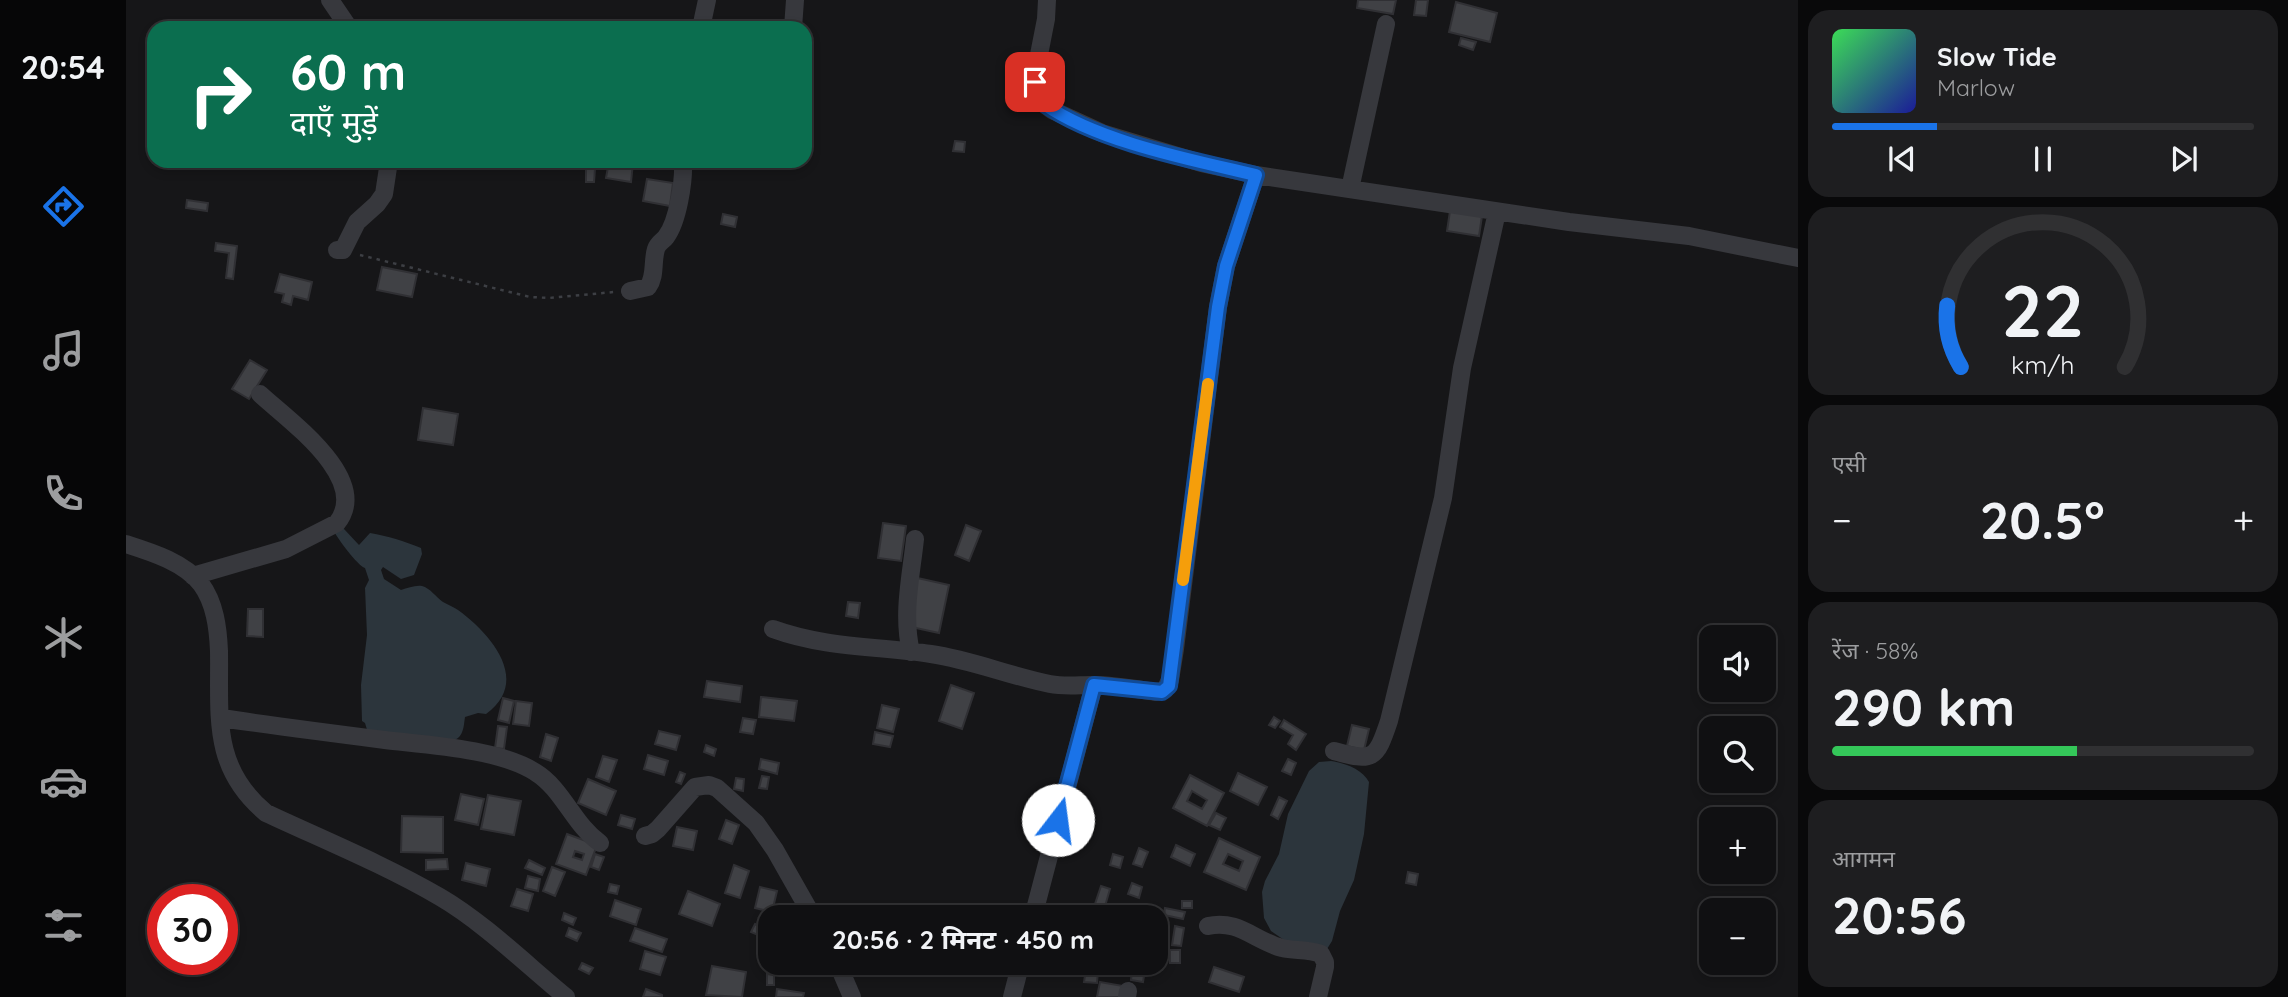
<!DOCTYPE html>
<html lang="hi">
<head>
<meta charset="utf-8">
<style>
	body { margin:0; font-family:Quicksand,"Noto Sans Devanagari",sans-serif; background:#1e1e20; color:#f1f3f6; height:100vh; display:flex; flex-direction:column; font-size:26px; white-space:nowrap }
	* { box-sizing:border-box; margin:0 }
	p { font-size:23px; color:#9c9d9f }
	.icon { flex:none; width:38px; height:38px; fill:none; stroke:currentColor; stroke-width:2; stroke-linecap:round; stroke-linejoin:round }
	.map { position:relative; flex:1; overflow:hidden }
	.details { display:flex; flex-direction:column; gap:10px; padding:10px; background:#09090a; width:490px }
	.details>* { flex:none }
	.top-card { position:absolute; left:21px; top:21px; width:665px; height:147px; border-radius:21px; box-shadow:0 4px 10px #0003,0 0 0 2px #303032; background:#0b6e4f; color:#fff; overflow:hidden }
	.buttons { position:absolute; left:1573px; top:625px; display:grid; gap:14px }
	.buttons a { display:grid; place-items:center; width:77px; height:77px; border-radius:14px; background:#101012; box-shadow:0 4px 10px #0003,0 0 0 2px #303032; font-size:35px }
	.speed { position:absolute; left:21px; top:884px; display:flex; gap:14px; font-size:35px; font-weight:700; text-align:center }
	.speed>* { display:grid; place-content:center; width:91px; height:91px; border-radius:50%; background:#101012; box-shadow:0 4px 10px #0003,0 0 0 2px #303032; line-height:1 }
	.speed .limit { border:10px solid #d22; background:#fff; color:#111 }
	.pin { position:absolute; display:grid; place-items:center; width:60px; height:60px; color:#fff; margin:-30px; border-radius:14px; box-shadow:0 4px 10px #0006 }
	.me { position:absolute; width:77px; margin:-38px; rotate:15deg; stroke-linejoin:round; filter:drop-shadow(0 0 5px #0008) }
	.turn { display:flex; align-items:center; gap:24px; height:147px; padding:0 28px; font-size:32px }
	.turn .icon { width:91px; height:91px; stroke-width:2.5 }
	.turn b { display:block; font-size:49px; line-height:60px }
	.big { font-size:52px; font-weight:700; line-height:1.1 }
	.details .card { flex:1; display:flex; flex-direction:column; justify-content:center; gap:10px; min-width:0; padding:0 24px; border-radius:21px; background:#1e1e20 }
	.details .dial { align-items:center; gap:0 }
	.dial svg { height:182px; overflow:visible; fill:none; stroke:#303032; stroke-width:7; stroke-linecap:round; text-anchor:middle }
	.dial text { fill:#f1f3f6; stroke:none }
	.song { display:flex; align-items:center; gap:21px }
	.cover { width:84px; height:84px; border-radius:10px; background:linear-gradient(135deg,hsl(130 70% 55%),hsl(240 70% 35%)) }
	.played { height:7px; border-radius:4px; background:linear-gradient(90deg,#1a73e8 25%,#303032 25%) }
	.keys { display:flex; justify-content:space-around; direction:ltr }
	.heat { display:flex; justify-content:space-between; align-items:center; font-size:38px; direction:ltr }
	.charge { height:10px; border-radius:5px; background:linear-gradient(90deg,#34c759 58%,#303032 0) }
	.trip { position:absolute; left:632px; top:905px; width:410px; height:70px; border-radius:21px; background:#101012; box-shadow:0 4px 10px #0003,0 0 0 2px #303032; font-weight:700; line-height:70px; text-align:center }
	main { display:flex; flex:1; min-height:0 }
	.menu { display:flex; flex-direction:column; width:126px; justify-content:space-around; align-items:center; background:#060607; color:#9c9d9f }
	.menu .icon { width:49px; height:49px }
	.menu .on { color:#1a73e8 }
	.menu b { font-size:32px; color:#f1f3f6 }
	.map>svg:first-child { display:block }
	.water { fill:#2c353c }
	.building { fill:#404145; stroke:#303034; stroke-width:2; fill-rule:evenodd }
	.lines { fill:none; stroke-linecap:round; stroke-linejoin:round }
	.path { stroke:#3d3f44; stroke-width:2.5; stroke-dasharray:3.5 5; stroke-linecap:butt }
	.minor { stroke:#37383d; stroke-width:18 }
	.route-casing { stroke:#114b97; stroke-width:18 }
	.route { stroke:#1a73e8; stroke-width:12 }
	.slow { stroke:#f59e0b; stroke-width:12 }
</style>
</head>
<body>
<main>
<nav class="menu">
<b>20:54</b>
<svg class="icon on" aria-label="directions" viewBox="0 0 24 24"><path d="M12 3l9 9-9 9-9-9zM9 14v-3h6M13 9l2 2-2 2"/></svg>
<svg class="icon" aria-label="music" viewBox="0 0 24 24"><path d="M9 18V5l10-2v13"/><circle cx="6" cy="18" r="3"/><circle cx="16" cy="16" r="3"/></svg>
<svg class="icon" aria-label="phone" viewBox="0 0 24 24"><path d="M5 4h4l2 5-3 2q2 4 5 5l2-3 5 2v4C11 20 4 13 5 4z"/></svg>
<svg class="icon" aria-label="climate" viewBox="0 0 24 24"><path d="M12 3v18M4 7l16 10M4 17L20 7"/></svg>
<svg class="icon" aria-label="car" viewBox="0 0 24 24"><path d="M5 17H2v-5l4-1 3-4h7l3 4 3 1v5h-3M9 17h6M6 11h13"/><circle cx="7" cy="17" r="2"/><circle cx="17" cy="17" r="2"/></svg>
<svg class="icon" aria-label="filters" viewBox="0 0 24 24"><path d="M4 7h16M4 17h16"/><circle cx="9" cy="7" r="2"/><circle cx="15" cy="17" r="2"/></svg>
</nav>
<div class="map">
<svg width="1672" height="997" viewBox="0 0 1672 997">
	<rect width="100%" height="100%" fill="#161618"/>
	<!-- water -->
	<path class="water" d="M 215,524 L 218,529 L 233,545 L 244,533 C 262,536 278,541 295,548 L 296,554 L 288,575 L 275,579 L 257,567 L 255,570 L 258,579 L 275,590 C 282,588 289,585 296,586 C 304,588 310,597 317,602 C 322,605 328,607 332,610 C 364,633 406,681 360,714 L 352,713 L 339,717 C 338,723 338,733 332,738 C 317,748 261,735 242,733 L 239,723 L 236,721 L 235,685 L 241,635 L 239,588 L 243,580 L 239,568 C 231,565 212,539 207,530 Z
		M 1205,761 C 1219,763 1236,769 1243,782 L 1238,834 L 1228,880 L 1214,911 L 1206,941 L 1201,949 L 1161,942 L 1145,931 L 1138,918 L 1136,892 L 1139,881 L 1153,854 L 1162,814 L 1183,771 L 1193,762 Z"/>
	<!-- building -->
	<path class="building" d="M 1232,0 L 1270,0 L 1267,14 L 1231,8 Z
		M 1290,0 L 1302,0 L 1300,16 L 1288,15 Z
		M 1330,2 L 1371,13 L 1364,42 L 1323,32 Z
		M 147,20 L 170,21 L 170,28 L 146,28 Z
		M 1335,38 L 1350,42 L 1347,50 L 1333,45 Z
		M 829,141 L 839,142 L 838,152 L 827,151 Z
		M 483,161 L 507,163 L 505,182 L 480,178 Z
		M 460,169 L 469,169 L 468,182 L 460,182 Z
		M 521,179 L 547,183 L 544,206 L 517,201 Z
		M 61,200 L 82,203 L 81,211 L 60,208 Z
		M 1324,211 L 1356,216 L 1353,236 L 1321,231 Z
		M 597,214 L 611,217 L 609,227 L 595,224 Z
		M 90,243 L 111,246 L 107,279 L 100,278 L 103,253 L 89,251 Z
		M 256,267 L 291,274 L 286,297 L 251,290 Z
		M 154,274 L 186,282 L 182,300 L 167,296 L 165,305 L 156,302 L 158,294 L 149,292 Z
		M 124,360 L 141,370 L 123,399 L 106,389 Z
		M 297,408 L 332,414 L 327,445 L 292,440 Z
		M 757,523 L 780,526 L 775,561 L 752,558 Z
		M 840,525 L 855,531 L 843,561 L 829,555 Z
		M 787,577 L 823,585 L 813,633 L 776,625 Z
		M 722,602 L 734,603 L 732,618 L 720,616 Z
		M 122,609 L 137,609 L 137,637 L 121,636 Z
		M 581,681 L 616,686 L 614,702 L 578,697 Z
		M 825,685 L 848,693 L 836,729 L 813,721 Z
		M 635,697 L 671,701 L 668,721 L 633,717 Z
		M 377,698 L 388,701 L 383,723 L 372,720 Z
		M 390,701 L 406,703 L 403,726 L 387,724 Z
		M 756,705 L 773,709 L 767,732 L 751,728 Z
		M 1148,717 L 1154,721 L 1149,728 L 1143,725 Z
		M 617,718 L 630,720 L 627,734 L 614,732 Z
		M 1158,720 L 1180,734 L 1170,750 L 1162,744 L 1167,735 L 1154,727 Z
		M 1226,725 L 1243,729 L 1238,750 L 1221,746 Z
		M 372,726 L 381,727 L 378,749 L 369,748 Z
		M 533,731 L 554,736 L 550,750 L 529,744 Z
		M 749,732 L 767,736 L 764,747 L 747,744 Z
		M 420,734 L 432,738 L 425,761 L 414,757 Z
		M 580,745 L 590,749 L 588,756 L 578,752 Z
		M 522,755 L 542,761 L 538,775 L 518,769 Z
		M 477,756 L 491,760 L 483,782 L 470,777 Z
		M 635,759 L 653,763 L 651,774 L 633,769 Z
		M 1162,759 L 1170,763 L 1165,775 L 1156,771 Z
		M 554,772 L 559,774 L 555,784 L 550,782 Z
		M 1112,773 L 1141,787 L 1132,805 L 1104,791 Z
		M 1064,775 L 1098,793 L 1081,826 L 1047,808 ZM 1066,791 L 1081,800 L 1076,809 L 1061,801 Z
		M 636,776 L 643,777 L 641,789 L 633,788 Z
		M 610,778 L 618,779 L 617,791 L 608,789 Z
		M 462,779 L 490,791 L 480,815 L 452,803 Z
		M 335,794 L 358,799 L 352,825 L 329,820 Z
		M 362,795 L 395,801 L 388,835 L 355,829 Z
		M 1153,797 L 1161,801 L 1152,819 L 1145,815 Z
		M 1090,813 L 1100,818 L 1094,830 L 1083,825 Z
		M 495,815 L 509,819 L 506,829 L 492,825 Z
		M 276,816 L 317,817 L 317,853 L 275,852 Z
		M 600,820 L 613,825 L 606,844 L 593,839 Z
		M 551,827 L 571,831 L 567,850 L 547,846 Z
		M 441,834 L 471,845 L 460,875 L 430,864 ZM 449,851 L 458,854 L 456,860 L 447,857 Z
		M 1093,838 L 1134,857 L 1120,890 L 1078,872 ZM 1102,854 L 1117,861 L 1113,871 L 1097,864 Z
		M 1050,845 L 1069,854 L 1064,866 L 1045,857 Z
		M 1013,848 L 1022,852 L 1016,867 L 1007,864 Z
		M 469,854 L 478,857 L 473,870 L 465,867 Z
		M 987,854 L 997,857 L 994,868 L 984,865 Z
		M 321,859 L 322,869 L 300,870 L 300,860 Z
		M 403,860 L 419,868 L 416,875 L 399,868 Z
		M 340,863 L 364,869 L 360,886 L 336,880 Z
		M 608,865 L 623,871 L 614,898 L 599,893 Z
		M 426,867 L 439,872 L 429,896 L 417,891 Z
		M 1282,872 L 1292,874 L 1290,885 L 1280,883 Z
		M 402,876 L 414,879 L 412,891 L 399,888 Z
		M 1006,883 L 1016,887 L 1013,898 L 1002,894 Z
		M 484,884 L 493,886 L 491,894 L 482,892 Z
		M 975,886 L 984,889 L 977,913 L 967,910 Z
		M 634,887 L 651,891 L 646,912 L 629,908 Z
		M 391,889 L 407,894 L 402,911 L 385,906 Z
		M 562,891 L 594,904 L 586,926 L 553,914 Z
		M 489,900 L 515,909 L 510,925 L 484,916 Z
		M 1056,901 L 1066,901 L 1066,908 L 1056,908 Z
		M 1039,908 L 1059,912 L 1057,919 L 1038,915 Z
		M 438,913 L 450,918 L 447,925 L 436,920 Z
		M 629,924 L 644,931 L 644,940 L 625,932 Z
		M 1049,926 L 1058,928 L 1055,946 L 1046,945 Z
		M 443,928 L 455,933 L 451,941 L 440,936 Z
		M 509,928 L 541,939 L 536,952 L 504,941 Z
		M 1044,950 L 1054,950 L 1054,963 L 1044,963 Z
		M 519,951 L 540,957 L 534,975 L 514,969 Z
		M 1007,962 L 1020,964 L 1017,982 L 1005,980 Z
		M 456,963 L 467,968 L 463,974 L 453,969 Z
		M 586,966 L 620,972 L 616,997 L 580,995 Z
		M 1088,967 L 1118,977 L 1113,992 L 1083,982 Z
		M 960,969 L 972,971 L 971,983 L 958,982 Z
		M 641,974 L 648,975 L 648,985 L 641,985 Z
		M 974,982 L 997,986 L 995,997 L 971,997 Z
		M 520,989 L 536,995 L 536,997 L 517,997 Z
		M 651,989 L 678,993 L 677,997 L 650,997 Z"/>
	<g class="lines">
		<!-- path -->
		<path class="path" d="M 234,255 L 404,297 L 423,298 L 488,292"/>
		<!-- minor -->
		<path class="minor" d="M 204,0 L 223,28
			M 921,0 L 920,19 L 909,75 L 910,90 L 918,104 L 926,110 L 976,133 L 1075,163 L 1130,175 L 1443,222 L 1563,236 L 1672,258
			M 575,28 L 581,0
			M 667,28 L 669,0
			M 1224,189 L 1260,24
			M 211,250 L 217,250 L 231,222 L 251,204 L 258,194 L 263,161
			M 504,291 L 522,287 C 530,276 526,262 530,249 C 532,243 537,241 540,237 C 552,221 558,181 557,161
			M 0,544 C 25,552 58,562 75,584 C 89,603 92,628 93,651 C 94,716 85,767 140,813 C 198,840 259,865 314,897 C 357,922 401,965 440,997
			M 67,576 L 160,549 L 211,523 C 246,479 162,420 134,394
			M 647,629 C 699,648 752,646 805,654 C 846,660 884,676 924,684 C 939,687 952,685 967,685 C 988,685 1010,689 1030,692 L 1039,690 L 1044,680 L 1049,649 L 1092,307 L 1100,266 L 1130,175
			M 785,652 C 776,614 785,577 789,539
			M 95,718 C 149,726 204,733 259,740 C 302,745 373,749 409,772 C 437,789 447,824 474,843
			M 1208,751 C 1247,762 1250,760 1263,721 L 1317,498 L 1336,368 L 1371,212
			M 519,836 L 526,834 L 532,829 L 569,787 L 583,785 L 591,788 L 630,823 L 649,850 L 687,917
			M 907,917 L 968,685
			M 1082,926 C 1112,919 1129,941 1156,948 C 1169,951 1182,949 1195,954 L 1199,962 L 1199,967 L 1192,997
			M 711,962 L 726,997
			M 886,997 L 895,962
			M 1001,997 L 1002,991"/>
	</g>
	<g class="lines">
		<!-- route casing -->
		<g class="route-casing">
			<path id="route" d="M 909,82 L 912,97 L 918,104 C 972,142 1066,160 1130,175 L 1100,266 L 1092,307 L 1043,686 L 1036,692 L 968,685 L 932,820"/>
		</g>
		<!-- route -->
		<use href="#route" class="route"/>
		<!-- slow -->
		<path class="slow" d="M 1057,580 L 1082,384"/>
	</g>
</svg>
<div class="buttons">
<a><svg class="icon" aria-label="sound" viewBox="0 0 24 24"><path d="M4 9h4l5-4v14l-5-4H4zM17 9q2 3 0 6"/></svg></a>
<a><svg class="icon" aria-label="search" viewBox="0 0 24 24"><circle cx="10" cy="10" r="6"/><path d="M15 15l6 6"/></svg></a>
<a>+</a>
<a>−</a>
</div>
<div class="speed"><div class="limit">30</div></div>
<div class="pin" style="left:909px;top:82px;background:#d93025"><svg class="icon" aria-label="arrive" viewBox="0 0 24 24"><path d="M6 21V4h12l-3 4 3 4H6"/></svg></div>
<svg class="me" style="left:932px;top:820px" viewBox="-20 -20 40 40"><circle r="19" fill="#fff"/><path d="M0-13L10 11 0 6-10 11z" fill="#1a73e8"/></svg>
<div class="trip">20:56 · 2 मिनट · 450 m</div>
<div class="top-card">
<div class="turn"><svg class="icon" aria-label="right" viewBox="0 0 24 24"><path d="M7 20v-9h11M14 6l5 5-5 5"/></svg><div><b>60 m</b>दाएँ मुड़ें</div></div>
</div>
</div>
<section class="details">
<div class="card">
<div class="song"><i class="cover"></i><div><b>Slow Tide</b><p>Marlow</p></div></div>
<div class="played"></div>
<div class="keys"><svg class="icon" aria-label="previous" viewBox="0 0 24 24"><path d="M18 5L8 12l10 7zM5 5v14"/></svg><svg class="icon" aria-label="pause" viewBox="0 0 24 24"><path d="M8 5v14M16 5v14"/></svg><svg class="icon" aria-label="next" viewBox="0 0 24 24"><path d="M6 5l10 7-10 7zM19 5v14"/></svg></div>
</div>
<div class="card dial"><svg viewBox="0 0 100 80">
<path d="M14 69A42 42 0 1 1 86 69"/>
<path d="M14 69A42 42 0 0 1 8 42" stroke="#1a73e8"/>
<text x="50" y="56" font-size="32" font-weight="700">22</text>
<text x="50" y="72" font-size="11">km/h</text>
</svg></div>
<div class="card"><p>एसी</p>
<div class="heat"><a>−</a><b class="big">20.5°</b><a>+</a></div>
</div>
<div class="card"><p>रेंज · 58%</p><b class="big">290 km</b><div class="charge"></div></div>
<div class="card"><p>आगमन</p><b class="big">20:56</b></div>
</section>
</main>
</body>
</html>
